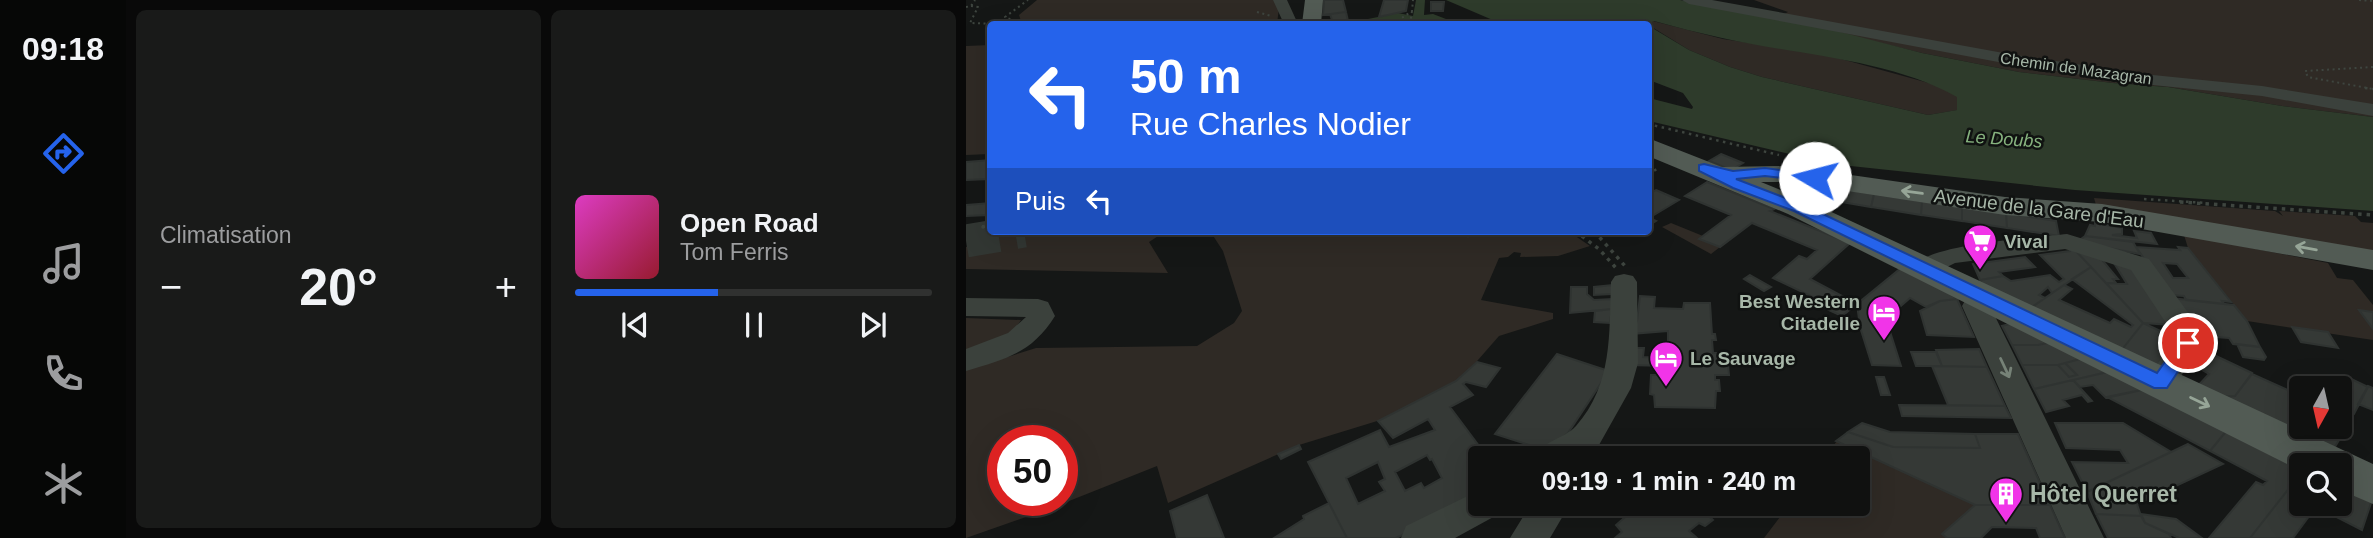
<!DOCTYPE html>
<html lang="fr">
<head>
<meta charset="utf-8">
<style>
	body { margin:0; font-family:Arial,sans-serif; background:#191a19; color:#f1f3f6; height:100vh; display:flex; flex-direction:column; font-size:26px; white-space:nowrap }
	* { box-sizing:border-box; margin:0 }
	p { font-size:23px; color:#9c9d9f }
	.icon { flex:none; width:38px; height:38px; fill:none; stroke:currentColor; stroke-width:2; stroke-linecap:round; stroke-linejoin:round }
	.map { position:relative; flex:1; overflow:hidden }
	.panel { display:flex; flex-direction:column; gap:10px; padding:10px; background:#090909; width:840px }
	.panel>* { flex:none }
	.hud { position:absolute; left:21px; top:21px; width:665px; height:214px; border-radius:7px; box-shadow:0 7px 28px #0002,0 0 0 2px #303130; background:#2563eb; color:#fff; overflow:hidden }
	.needle { width:46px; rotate:188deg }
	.buttons { position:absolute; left:1323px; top:376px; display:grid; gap:14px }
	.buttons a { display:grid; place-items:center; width:63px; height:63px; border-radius:7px; background:#101110; box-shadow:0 7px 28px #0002,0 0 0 2px #303130; font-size:35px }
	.speed { position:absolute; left:21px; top:425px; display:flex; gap:14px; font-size:35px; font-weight:700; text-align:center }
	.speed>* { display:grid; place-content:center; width:91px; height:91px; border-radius:50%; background:#101110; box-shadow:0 7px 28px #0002,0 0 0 2px #303130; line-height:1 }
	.speed .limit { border:10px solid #d22; background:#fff; color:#111 }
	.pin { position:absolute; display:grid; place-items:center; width:60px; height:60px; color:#fff; margin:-30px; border:4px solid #fff; border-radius:50%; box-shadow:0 2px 7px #0007 }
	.me { position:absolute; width:77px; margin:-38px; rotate:278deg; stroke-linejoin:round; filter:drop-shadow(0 0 5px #0008) }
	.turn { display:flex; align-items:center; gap:24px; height:147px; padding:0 28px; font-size:32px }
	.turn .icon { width:91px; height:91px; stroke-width:2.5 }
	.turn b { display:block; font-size:49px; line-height:60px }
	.then { display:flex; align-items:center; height:66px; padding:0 28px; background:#0003; gap:14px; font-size:26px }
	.big { font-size:52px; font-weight:600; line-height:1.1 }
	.panel .tile { flex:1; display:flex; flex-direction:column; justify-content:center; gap:10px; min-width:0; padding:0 24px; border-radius:10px; background:#191a19 }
	.song { display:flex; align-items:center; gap:21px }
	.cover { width:84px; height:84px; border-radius:10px; background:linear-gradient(135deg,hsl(310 70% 55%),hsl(350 70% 35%)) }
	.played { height:7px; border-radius:4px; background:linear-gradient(90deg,#2563eb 40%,#303130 40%) }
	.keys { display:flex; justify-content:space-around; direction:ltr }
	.heat { display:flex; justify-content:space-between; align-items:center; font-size:38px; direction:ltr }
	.panel .tiles { flex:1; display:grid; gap:10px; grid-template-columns:repeat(2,1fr) }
	.trip { position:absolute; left:502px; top:446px; width:402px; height:70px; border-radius:7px; background:#101110; box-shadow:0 7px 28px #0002,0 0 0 2px #303130; font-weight:600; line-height:70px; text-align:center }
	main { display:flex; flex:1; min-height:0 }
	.menu { display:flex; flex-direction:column; width:126px; justify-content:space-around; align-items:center; background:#060706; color:#9c9d9f }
	.menu .icon { width:49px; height:49px }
	.menu .on { color:#2563eb }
	.menu b { font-size:32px; color:#f1f3f6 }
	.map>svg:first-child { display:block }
	.green { fill:#2f2a25; fill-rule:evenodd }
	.water { fill:#2e3b2b }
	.building { fill:#353936; stroke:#2f3331; stroke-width:2; fill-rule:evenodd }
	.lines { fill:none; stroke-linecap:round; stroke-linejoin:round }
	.major-tunnel { stroke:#323733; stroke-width:33; stroke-dasharray:33 17; stroke-linecap:butt }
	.path-far2 { stroke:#3e453f; stroke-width:2; stroke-dasharray:2 3.5; stroke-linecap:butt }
	.path-far1 { stroke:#3e453f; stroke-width:2.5; stroke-dasharray:2.5 4.5; stroke-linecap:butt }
	.path { stroke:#3e453f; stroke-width:3.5; stroke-dasharray:3.5 5; stroke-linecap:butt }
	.minor { fill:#3b413c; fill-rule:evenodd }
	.major { fill:#525b54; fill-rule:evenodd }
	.oneway { stroke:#96a597 }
	.oneway2 { stroke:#768277 }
	.route { fill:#2563eb; stroke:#184099; stroke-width:2 }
	.labels { text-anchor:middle; stroke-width:5; stroke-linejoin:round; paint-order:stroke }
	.far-street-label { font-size:16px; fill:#a7b7a8; stroke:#101211 }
	.far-water-label { font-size:18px; font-style:italic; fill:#86b27e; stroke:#101211 }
	.street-label { font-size:19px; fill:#a7b7a8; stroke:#101211 }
	.poi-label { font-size:19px; font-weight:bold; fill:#a7b7a8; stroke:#101211; text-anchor:start }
	.near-poi-label { font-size:23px; font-weight:bold; fill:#a7b7a8; stroke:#101211; text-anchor:start }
</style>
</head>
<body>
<main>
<nav class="menu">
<b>09:18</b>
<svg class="icon on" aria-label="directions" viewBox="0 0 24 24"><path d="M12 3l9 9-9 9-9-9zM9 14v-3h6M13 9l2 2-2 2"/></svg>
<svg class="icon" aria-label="music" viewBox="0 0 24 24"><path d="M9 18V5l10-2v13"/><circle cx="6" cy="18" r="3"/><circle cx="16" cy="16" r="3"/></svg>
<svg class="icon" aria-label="phone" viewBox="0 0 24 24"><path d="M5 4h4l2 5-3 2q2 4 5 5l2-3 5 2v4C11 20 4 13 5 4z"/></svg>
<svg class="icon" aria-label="climate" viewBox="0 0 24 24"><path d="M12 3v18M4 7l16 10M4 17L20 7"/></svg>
</nav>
<section class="panel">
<div class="tiles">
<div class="tile"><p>Climatisation</p>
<div class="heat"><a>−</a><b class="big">20°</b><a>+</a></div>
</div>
<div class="tile">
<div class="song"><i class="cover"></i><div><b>Open Road</b><p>Tom Ferris</p></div></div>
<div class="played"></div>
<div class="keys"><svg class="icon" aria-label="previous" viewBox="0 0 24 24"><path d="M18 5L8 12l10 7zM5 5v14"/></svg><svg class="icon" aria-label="pause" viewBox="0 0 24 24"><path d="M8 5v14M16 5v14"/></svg><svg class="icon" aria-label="next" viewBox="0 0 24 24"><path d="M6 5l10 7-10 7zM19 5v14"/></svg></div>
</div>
</div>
</section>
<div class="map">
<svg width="1407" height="538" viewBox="0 0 1407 538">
	<rect width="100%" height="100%" fill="#151716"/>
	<!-- green -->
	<path class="green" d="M 71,0 L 314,0 L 311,24 L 56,24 L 53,15 Z
		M 788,0 L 1407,0 L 1407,117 L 1316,106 L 1202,87 L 1147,83 L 1053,72 L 956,53 L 811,18 L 822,12 Z
		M 687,21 L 757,39 L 857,54 L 970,85 L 991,96 L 992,110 L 962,115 L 796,77 L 764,67 L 723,50 L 681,24 Z
		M 24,45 L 24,154 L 0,155 L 0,46 Z
		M 1128,198 L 1309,211 L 1317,216 L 1313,211 L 1389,216 L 1395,222 L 1407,223 L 1407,254 L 1130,205 Z
		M 24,222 L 24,231 L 200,231 L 183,242 L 202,273 L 0,269 L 0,247 L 11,242 L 19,232 L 13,232 Z
		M 705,223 L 737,236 L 734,239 L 754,247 L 745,254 L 696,227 Z
		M 244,231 L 602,231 L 624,246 L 592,256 L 554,257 L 555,253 L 548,252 L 542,257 L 533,258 L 515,300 L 587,313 L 587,319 L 533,336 L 505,368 L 490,381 L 421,418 L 333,445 L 202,503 L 191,466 L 83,509 L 0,538 L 0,370 L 70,348 L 231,346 L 268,323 L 276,311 L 257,251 ZM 37,441 L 96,441 L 96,500 L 37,500 Z
		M 1218,235 L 1362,263 L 1371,278 L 1387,280 L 1407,305 L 1407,340 L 1281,321 L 1222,248 Z
		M 0,318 L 55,320 L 43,338 L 0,351 Z
		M 871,441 L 1009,505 L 976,534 L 981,538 L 798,538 L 824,504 L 892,504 L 892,458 L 858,458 Z"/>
	<!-- water -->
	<path class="water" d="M 450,0 L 459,0 L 458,15 L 467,14 L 493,24 L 377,24 L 432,13 L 447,16 Z
		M 480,0 L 714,0 L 863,29 L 956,53 L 1053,72 L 1147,83 L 1202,87 L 1316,106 L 1407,117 L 1407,211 L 1109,190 L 866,164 L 683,121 L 683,98 L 726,109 L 727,107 L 717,93 L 683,80 L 683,26 L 723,50 L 764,67 L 796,77 L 962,115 L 991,110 L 991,97 C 923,59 831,55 756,38 C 733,33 710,27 688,21 L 681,24 L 536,24 Z"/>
	<!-- building -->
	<path class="building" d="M 358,0 L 377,0 L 380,12 L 357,15 Z
		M 442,0 L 440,11 L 413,17 L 418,0 Z
		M 465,2 L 478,2 L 477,11 L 465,11 Z
		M 380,12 L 382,21 L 367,23 L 364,14 Z
		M 755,154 L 777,163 L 765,170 L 743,161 Z
		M 24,160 L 24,179 L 0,180 L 0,162 Z
		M 824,181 L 878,189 L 875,202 L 819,194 Z
		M 741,182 L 808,209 L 804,211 L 884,243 L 844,279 L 891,304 L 876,316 L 843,301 L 847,297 L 807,278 L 833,256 L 841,259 L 851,250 L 786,223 L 754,247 L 733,239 L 765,215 L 719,196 Z
		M 878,189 L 908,194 L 905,207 L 875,202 Z
		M 690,190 L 713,200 L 683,218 L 690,221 L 682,226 L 682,194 Z
		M 908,194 L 956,201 L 955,215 L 905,207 Z
		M 956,201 L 996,207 L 996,221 L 955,215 Z
		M 24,203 L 24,215 L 0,216 L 0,205 Z
		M 996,207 L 1040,213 L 1041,228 L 996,221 Z
		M 1040,213 L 1090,221 L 1093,236 L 1041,228 Z
		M 1129,223 L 1156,228 L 1156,234 L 1146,235 L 1171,238 L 1168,231 L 1185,233 L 1191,244 L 1119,236 L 1124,225 L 1129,226 Z
		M 1119,236 L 1167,242 L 1174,254 L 1111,242 Z
		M 1104,245 L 1125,267 L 1086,293 L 1082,287 L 1073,295 L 1079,298 L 1063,309 L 1017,287 L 1014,280 L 1037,276 L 1045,281 L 1084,275 L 1093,282 L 1098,279 L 1074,255 L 1104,251 Z
		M 1170,247 L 1214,250 L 1212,247 L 1222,248 L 1265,302 L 1256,301 L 1258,304 L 1220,300 L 1218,296 L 1203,295 ZM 1197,263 L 1211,264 L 1222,278 L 1207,278 Z
		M 1107,248 L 1133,256 L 1152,279 L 1147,279 L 1150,283 L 1140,283 Z
		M 1059,257 L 1069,267 L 1033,272 L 1037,276 L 1014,280 L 1007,264 Z
		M 1146,260 L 1169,268 L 1207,325 L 1177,323 L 1140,283 L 1161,284 Z
		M 1125,267 L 1177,323 L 1154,352 L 1063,309 L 1098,285 L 1106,289 L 1093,300 L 1144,323 L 1148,319 L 1165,327 L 1167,325 L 1106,279 Z
		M 935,268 L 982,292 L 991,299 L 974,301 L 960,307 L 944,298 L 920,319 L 935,366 L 906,365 L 894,327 L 891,304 Z
		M 784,275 L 805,287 L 798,291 L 778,279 Z
		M 646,285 L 646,294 L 628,295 L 628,287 Z
		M 605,287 L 621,287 L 621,294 L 628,300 L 646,299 L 646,309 L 604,313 Z
		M 674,296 L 689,297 L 688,308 L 717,309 L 718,303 L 744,303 L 746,334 L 749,334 L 750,340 L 746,340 L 747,353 L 761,353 L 763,375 L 749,375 L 749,380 L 753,380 L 754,391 L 750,391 L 749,408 L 689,407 L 688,395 L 684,394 L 685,375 L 702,375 L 702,366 L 662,365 L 663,348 L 678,348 L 677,357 L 702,358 L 702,331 L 664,334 L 671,321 Z
		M 1205,298 L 1268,305 L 1281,321 L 1294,347 L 1267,344 L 1263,338 L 1249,337 L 1251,341 L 1229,338 Z
		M 991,299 L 1008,337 L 961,335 L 954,311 L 974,301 Z
		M 646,309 L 644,323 L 628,322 L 629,311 Z
		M 1393,310 L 1407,312 L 1407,329 Z
		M 1047,323 L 1086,342 L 1072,345 L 1046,345 L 1036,326 Z
		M 1177,323 L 1212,339 L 1191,369 L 1154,352 Z
		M 1326,327 L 1362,332 L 1372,348 L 1335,342 Z
		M 1086,342 L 1118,358 L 1092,365 L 1056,365 L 1046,345 L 1072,345 Z
		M 1271,344 L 1294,347 L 1300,357 L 1298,360 L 1277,357 Z
		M 1231,347 L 1286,373 L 1269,396 L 1250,397 L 1230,388 L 1243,374 L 1236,370 L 1236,365 L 1223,358 Z
		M 1013,349 L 1021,367 L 976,366 L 970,350 Z
		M 945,352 L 970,352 L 976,366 L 950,366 Z
		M 591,354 L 643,371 L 602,433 L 582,451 L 529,434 Z
		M 1118,358 L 1146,371 L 1068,389 L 1056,365 L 1092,365 L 1103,377 L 1111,375 L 1099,363 Z
		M 511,362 L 534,368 L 520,387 L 500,382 L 497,384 L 507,395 L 484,407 L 522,458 L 514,458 L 514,494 L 480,515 L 430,538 L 381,538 L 342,462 L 414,430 L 423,447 L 469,430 L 462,419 L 427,438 L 412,421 L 490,381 ZM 461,455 L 464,460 L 466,459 L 476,478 L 458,488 L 455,483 L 439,491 L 429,472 ZM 412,462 L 419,479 L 413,482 L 419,491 L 392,504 L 380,478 Z
		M 1099,363 L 1111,375 L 1103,377 L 1092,365 Z
		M 966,366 L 1021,367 L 1039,406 L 982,405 Z
		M 1146,371 L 1180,389 L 1140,398 L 1127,385 L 1114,387 L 1107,380 Z
		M 1286,374 L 1335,396 L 1335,427 L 1374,427 L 1374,413 L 1386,418 L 1366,452 L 1250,397 L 1269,396 Z
		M 1379,376 L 1402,387 L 1388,414 L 1379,410 L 1374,403 L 1374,388 L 1370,388 Z
		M 910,377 L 918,377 L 924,395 L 915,395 Z
		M 1107,380 L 1126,401 L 1122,402 L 1116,395 L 1097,400 L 1103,406 L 1080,412 L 1068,389 Z
		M 1402,386 L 1407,388 L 1407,410 L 1392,404 Z
		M 1180,389 L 1262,429 L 1244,451 L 1141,397 Z
		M 933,405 L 1039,406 L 1045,418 L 936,416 Z
		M 896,423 L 924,432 L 1009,434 L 1014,448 L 927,447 L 882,432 Z
		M 1089,423 L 1157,423 L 1205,452 L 1121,492 L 1106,462 L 1162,463 L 1154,450 L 1100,448 Z
		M 1262,429 L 1335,466 L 1335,473 L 1284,538 L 1243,538 L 1290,482 L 1297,485 L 1301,481 L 1244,451 Z
		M 882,432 L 927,447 L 1014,448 L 1009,434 L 1052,434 L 1084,505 L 1009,505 L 870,441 Z
		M 1222,444 L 1257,464 L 1171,504 L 1175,516 L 1130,514 L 1121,492 Z
		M 333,445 L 335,449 L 315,459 L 312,454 Z
		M 1335,473 L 1335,504 L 1374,504 L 1374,484 L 1406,500 L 1396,530 L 1349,506 L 1346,516 L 1344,515 L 1327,538 L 1284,538 Z
		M 241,495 L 258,538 L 211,538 L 204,511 Z
		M 363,503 L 381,538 L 308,538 L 338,519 L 337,516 Z
		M 643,504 L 730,504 L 747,520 L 739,526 L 733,523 L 723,531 L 731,538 L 649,538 L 656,532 L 650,525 L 658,518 Z
		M 1009,505 L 1084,505 L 1099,538 L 1074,538 L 1070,528 L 1026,527 L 1015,538 L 981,538 L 976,534 Z
		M 1130,514 L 1175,516 L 1179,523 L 1203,534 L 1205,538 L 1142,538 Z
		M 1175,514 L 1210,519 L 1236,538 L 1213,538 L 1179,523 Z"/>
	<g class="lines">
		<!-- major-tunnel -->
		<path class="major-tunnel" d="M 0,241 L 58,231"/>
		<!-- path-far2 -->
		<path class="path-far2" d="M 1393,0 L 1407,1
			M 5,6 L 12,7 L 4,23 L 31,24
			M 0,7 L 5,6 L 9,0
			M 291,12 L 305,16
			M 36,24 L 34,23 L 46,20 L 39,17 L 62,0
			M 427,24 L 446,11 L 447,0
			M 444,24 L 446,11
			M 1407,67 L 1339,71 L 1342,77 L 1407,89"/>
		<!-- path-far1 -->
		<path class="path-far1" d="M 1399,88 L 1407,89
			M 682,124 L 813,155
			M 682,174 L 691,169
			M 1178,199 L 1240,203"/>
		<!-- path -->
		<path class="path" d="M 1214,202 L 1407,215
			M 19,226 L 17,227 L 21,223
			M 609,231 L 633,249 L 650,268
			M 628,231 L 659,266
			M 501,236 L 508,232"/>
		<!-- minor -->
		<path class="minor" d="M 307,0 L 321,0 L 332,24 L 318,24 Z
			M 716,0 L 746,0 L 1043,54 L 1177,74 L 1296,86 L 1407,104 L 1407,116 L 1296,96 L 1177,84 L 1043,64 L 723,4 Z
			M 1101,234 L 1183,259 L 1226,318 L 1237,343 L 1205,391 L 1194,394 L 1183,391 L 1178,383 L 1207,342 L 1202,326 L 1165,270 L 1099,249 L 989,263 L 967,274 L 958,276 L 949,274 L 945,268 C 962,243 1068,238 1101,234 Z
			M 658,274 L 667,276 L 671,282 L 672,363 L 665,388 L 633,445 L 613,458 L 569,458 C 576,440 597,440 610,426 C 647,384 643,334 645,282 L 649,276 Z
			M 1015,287 L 1025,290 L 1029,296 L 1024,306 L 1138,538 L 1100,538 L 996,306 L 1005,290 Z
			M 0,298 L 72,299 L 82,302 L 89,316 C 66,353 40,359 0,371 L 0,349 L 42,333 L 60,317 L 0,316 Z
			M 514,490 L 514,504 L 536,504 L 531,515 L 489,538 L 435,538 L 440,526 Z
			M 565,504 L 604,504 L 584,538 L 544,538 Z"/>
		<!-- major -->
		<path class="major" d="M 339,0 L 357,0 L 355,24 L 336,24 Z
			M 682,138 L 756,167 L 822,166 L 1039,197 L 1136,204 L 1407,250 L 1407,270 L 1136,222 L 1039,215 L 822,182 L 795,182 L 844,202 L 1407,464 L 1407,504 L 1374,490 L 1374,466 L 1335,466 L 1335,471 L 822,214 L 682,156 Z"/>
	</g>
	<!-- one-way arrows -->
	<defs><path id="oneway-shaft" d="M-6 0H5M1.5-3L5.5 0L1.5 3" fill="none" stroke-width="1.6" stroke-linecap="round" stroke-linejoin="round" transform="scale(1.75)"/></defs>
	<g class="oneway">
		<use href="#oneway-shaft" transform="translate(946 192) rotate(-172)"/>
		<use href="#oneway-shaft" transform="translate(1340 248) rotate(-170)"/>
		<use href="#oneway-shaft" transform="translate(1234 402) rotate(26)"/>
	</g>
	<use class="oneway2" href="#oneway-shaft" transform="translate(1039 368) rotate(65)"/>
	<!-- route -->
	<path class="route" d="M 738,164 L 767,171 L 799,168 L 853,175 L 853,180 L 849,182 L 799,176 L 770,179 L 838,205 L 1191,373 L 1215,339 L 1228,339 L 1231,343 L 1201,388 L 1188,388 L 828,211 L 767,188 L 733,171 L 733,165 Z"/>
	<!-- icons -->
	<defs>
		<g id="supermarket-pin" transform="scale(1.75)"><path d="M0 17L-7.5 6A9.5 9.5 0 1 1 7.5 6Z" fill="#f134e8" stroke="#101211"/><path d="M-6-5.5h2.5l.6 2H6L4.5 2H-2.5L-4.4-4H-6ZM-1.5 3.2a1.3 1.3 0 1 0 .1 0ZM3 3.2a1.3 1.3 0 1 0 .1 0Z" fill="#fff"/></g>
		<g id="hotel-pin" transform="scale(1.75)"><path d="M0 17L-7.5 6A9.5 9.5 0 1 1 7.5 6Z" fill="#f134e8" stroke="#101211"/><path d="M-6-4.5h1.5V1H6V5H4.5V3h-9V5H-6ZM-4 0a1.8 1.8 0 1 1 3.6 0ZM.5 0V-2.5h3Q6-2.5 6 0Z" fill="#fff"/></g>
		<g id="building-pin" transform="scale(1.75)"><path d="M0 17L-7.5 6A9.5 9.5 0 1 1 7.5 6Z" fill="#f134e8" stroke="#101211"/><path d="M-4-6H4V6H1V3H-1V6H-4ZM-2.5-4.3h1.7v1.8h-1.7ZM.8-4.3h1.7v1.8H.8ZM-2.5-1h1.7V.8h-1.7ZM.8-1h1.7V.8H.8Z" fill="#fff"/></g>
	</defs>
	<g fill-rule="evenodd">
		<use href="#supermarket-pin" x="1014" y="241"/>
		<use href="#hotel-pin" x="918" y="312"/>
		<use href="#hotel-pin" x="700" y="358"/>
		<use href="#building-pin" x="1040" y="494"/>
	</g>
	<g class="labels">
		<!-- far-street labels -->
		<g class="far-street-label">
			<text transform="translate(1110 68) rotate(8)" y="6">Chemin de Mazagran</text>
		</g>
		<!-- far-water labels -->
		<g class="far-water-label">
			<text transform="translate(1038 139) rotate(4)" y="6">Le Doubs</text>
		</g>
		<!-- street labels -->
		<g class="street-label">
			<text transform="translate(1073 208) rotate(7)" y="7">Avenue de la Gare d'Eau</text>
		</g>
		<!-- poi labels -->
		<g class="poi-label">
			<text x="1038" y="248">Vival</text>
			<text x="894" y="308" text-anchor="end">Best Western<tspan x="894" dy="22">Citadelle</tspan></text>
			<text x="724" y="365">Le Sauvage</text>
		</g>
		<!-- near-poi labels -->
		<g class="near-poi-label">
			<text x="1064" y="502">Hôtel Querret</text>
		</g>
	</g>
</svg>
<div class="buttons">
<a><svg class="needle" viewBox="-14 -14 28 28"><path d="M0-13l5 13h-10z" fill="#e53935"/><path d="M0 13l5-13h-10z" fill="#9c9d9f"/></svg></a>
<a><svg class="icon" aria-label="search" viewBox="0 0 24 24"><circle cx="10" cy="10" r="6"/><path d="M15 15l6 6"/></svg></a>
</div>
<div class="speed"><div class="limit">50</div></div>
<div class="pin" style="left:1222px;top:343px;background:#d93025"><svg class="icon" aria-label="arrive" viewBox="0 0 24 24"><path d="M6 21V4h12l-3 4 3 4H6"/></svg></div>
<svg class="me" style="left:849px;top:178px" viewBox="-20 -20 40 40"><circle r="19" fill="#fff"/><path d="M0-13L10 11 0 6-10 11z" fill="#2563eb"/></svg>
<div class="trip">09:19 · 1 min · 240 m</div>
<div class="hud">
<div class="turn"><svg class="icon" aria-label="left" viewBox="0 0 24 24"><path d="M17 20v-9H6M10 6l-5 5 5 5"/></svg><div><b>50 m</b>Rue Charles Nodier</div></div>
<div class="then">Puis<svg class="icon" aria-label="left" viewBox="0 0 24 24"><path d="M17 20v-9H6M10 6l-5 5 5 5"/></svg></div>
</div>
</div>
</main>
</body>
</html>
